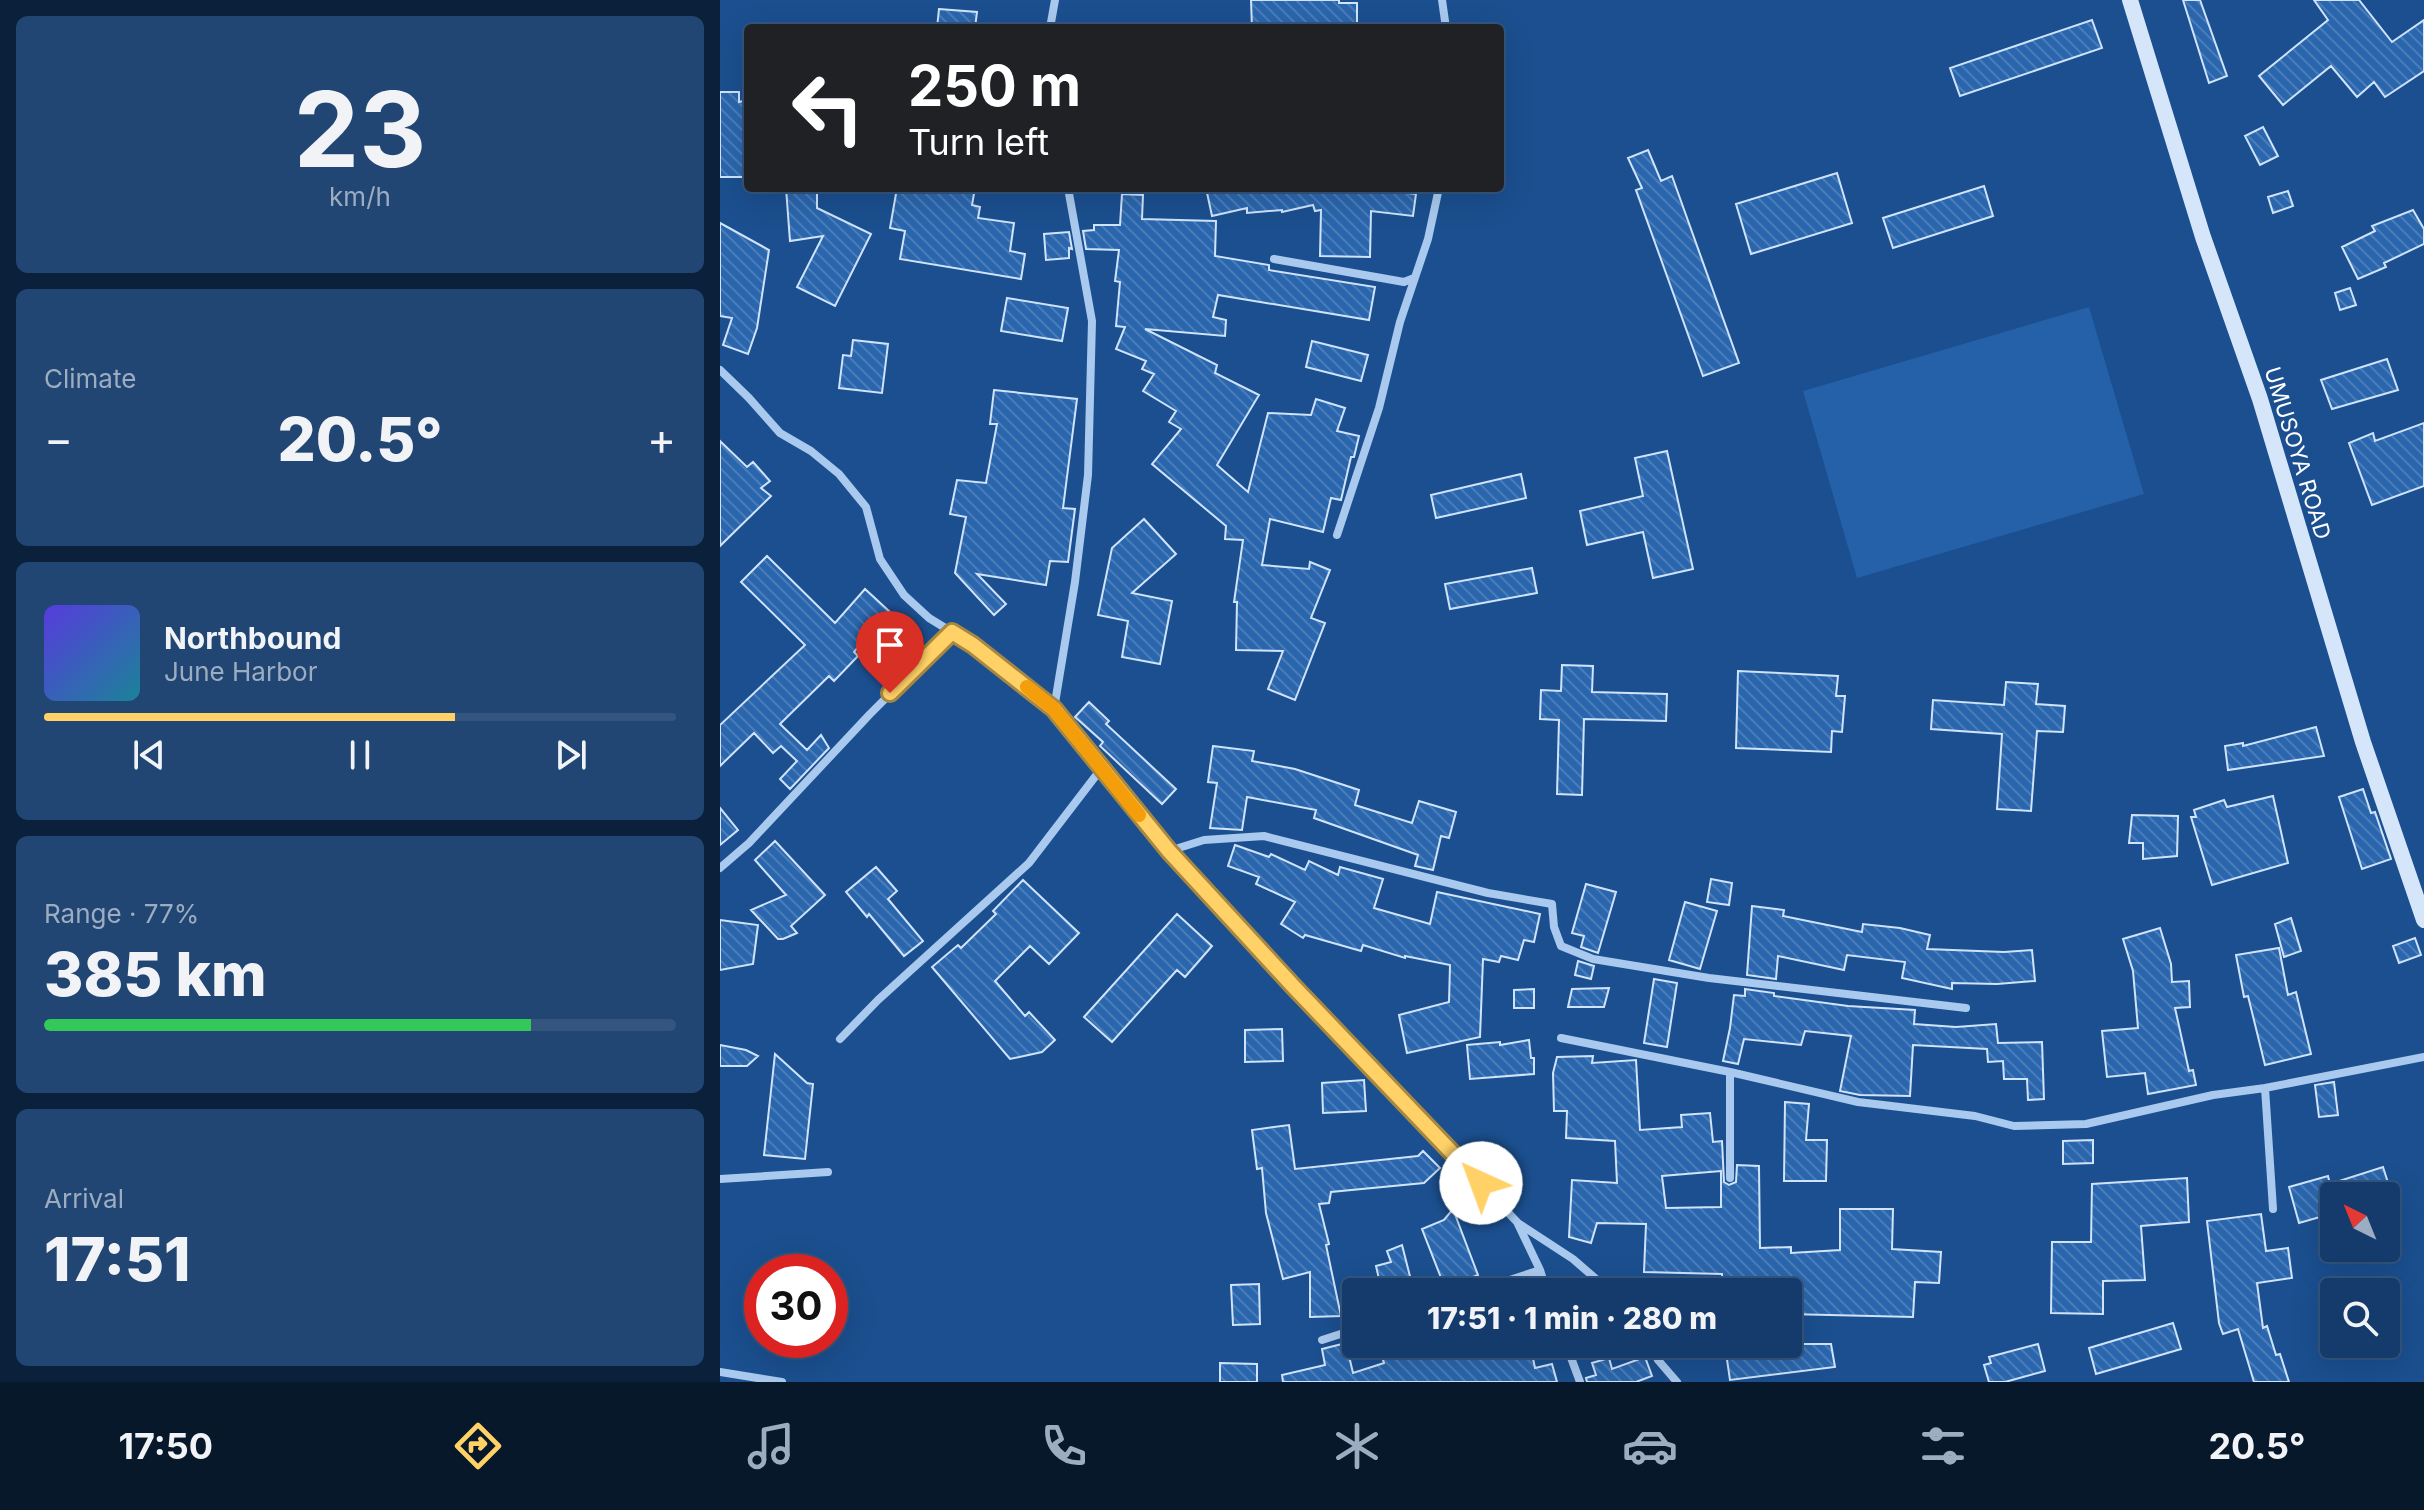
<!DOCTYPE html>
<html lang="en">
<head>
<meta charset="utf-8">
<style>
	body { margin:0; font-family:Inter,sans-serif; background:#214673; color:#f1f3f6; height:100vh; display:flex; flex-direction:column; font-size:30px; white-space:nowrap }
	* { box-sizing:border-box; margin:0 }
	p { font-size:26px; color:#9dadc1 }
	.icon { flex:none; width:44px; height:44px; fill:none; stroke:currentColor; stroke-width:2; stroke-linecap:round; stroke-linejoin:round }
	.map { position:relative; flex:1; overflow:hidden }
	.side { display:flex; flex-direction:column; gap:16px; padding:16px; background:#0b203b; width:720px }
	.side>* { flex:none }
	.banner { position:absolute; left:24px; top:24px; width:760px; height:168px; border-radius:8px; box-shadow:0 8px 32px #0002,0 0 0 2px #33557e; background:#202124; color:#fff; overflow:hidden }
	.needle { width:52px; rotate:317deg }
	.controls { position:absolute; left:1600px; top:1182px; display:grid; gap:16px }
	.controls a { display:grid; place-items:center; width:80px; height:80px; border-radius:8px; background:#143b6b; box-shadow:0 8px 32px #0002,0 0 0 2px #33557e; font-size:40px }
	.speed { position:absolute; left:24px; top:1254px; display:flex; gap:16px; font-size:40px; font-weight:700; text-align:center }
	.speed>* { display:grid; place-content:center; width:104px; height:104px; border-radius:50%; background:#143b6b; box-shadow:0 8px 32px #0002,0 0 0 2px #33557e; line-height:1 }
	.speed .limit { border:12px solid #d22; background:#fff; color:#111 }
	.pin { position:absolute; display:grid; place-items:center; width:68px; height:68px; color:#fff; margin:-82px -34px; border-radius:50% 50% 50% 0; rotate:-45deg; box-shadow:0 0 8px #0007 }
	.pin .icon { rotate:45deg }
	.me { position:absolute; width:88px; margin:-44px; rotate:317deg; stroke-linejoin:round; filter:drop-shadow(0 0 6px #0008) }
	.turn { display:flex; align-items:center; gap:28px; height:168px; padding:0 32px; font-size:36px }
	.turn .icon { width:104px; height:104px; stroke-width:2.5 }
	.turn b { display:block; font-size:56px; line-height:68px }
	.big { font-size:60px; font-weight:800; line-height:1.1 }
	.side .widget { flex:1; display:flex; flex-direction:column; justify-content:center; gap:12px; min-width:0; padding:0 28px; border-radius:12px; background:#214673 }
	.side .dial { align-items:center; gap:0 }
	.dial b { font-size:104px; line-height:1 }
	.song { display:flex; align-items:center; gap:24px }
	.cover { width:96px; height:96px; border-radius:12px; background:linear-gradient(135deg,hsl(250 70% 55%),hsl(190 70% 35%)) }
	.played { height:8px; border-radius:4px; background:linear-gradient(90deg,#ffd166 65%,#33557e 65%) }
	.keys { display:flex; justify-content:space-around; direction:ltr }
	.heat { display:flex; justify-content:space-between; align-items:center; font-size:44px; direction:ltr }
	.charge { height:12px; border-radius:6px; background:linear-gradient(90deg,#34c759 77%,#33557e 0) }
	.trip { position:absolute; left:622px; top:1278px; width:460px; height:80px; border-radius:8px; background:#143b6b; box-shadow:0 8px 32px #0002,0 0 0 2px #33557e; font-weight:800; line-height:80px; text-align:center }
	.tab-bar { display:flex; height:128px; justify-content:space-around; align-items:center; background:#08182b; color:#9dadc1 }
	.tab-bar .icon { width:56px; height:56px }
	.tab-bar .on { color:#ffd166 }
	.tab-bar b { font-size:36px; color:#f1f3f6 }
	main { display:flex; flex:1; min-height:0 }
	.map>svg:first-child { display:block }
	.grass { fill:#2461a8 }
	.building { fill:url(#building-back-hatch); stroke:#cfe3fa; stroke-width:2; fill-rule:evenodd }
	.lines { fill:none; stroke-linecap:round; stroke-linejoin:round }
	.minor { stroke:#a9c9ee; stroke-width:8 }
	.secondary { stroke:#d6e6fa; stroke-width:16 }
	.route-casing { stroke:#a68842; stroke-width:20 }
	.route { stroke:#ffd166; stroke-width:14 }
	.slow { stroke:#f59e0b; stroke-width:14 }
	.labels { text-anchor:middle; stroke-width:8; stroke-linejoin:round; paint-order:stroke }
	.street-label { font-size:22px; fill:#fff; stroke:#1b4f8f }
</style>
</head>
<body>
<main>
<section class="side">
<div class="widget dial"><b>23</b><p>km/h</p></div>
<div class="widget"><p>Climate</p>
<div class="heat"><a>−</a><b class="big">20.5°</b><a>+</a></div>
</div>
<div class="widget">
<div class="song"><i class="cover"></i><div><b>Northbound</b><p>June Harbor</p></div></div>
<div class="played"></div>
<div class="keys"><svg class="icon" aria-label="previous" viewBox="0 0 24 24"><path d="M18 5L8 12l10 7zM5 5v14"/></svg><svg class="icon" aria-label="pause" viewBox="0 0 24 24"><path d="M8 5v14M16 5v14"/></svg><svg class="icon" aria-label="next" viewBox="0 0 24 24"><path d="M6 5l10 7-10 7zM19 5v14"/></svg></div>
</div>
<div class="widget"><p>Range · 77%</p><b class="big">385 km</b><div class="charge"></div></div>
<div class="widget"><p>Arrival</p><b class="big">17:51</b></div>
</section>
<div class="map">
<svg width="1704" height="1382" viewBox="0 0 1704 1382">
	<defs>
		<pattern id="building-back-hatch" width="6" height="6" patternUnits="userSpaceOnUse" patternTransform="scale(2)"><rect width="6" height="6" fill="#2a66ad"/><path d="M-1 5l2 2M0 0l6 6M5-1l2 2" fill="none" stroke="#4a7db9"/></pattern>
	</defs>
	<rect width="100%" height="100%" fill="#1b4f8f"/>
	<!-- grass -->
	<path class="grass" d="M 1369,307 L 1424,494 L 1137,578 L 1083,391 Z"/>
	<!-- building -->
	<path class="building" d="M 531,0 L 619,0 L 619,3 L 637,3 L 637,28 L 532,28 Z
		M 1463,0 L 1480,0 L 1507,76 L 1489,83 Z
		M 1594,0 L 1639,0 L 1672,42 L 1704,20 L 1704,71 L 1665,97 L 1654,82 L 1637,97 L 1611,66 L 1563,105 L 1539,76 L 1608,20 Z
		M 219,9 L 257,12 L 255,28 L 217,28 Z
		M 1372,20 L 1382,48 L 1240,96 L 1230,68 Z
		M 0,92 L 19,92 L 19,102 L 28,100 L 28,177 L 0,177 Z
		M 1543,127 L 1558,156 L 1540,165 L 1525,136 Z
		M 928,150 L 941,181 L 952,176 L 1019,363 L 983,376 L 916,190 L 922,188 L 908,158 Z
		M 1117,173 L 1132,223 L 1031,254 L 1016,204 Z
		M 1264,186 L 1273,216 L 1173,248 L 1163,218 Z
		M 66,188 L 97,188 L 97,208 L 151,234 L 115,306 L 77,287 L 103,236 L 70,241 Z
		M 177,188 L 255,188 L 252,205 L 260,207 L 258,218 L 294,223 L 290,251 L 305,254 L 301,279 L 180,259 L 185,231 L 170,228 Z
		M 486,188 L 669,188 L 668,191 L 696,194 L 693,216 L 651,211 L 650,257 L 600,256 L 601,210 L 595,211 L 593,205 L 562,212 L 562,210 L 527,213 L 527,208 L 492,216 Z
		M 1568,191 L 1573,206 L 1553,213 L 1548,197 Z
		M 402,194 L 423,195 L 422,219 L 496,221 L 495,256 L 549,265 L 549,270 L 655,287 L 649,320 L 498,295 L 493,317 L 506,320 L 505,336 L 425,329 L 497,365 L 495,373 L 539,395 L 497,465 L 528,492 L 548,413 L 591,415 L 596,399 L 625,408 L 617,431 L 639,436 L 634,457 L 631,457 L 621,500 L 611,498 L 603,532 L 550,519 L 542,565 L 589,569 L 590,562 L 610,570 L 591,618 L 605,623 L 575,700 L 548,689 L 563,651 L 516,650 L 517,602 L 514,602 L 523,540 L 505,539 L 506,526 L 432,464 L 461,429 L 449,422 L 456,411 L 423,391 L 434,374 L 422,369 L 426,361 L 396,349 L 405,327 L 396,326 L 400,282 L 395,281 L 399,250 L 366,249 L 363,231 L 374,230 L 374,225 L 400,225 Z
		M 1693,210 L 1704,229 L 1704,244 L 1664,263 L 1666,267 L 1638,279 L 1622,247 L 1655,231 L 1652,226 Z
		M 0,223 L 49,250 L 37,328 L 28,354 L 3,345 L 12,318 L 0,316 Z
		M 349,232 L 352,249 L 349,248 L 349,258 L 326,260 L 324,234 Z
		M 1630,288 L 1636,305 L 1620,310 L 1615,293 Z
		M 287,298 L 348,308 L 342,341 L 281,331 Z
		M 133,340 L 168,344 L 162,393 L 119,388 L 123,355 L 131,356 Z
		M 592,341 L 648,355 L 641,381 L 586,367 Z
		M 1667,359 L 1678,390 L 1612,409 L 1601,380 Z
		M 274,390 L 357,399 L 343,508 L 355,509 L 348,562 L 330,561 L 326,585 L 257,574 L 286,604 L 274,615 L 235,573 L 246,517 L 230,514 L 237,480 L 266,483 L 277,424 L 270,424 Z
		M 1704,423 L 1704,486 L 1652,505 L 1629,443 L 1653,433 L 1655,441 Z
		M 0,441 L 27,467 L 33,462 L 50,481 L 41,488 L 51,496 L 0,546 Z
		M 947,451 L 973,569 L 933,578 L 923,532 L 867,545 L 860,511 L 923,496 L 915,458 Z
		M 801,474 L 806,498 L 716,518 L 711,495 Z
		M 424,519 L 456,554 L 412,593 L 452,601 L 440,664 L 402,657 L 408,621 L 378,615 L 392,548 Z
		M 47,556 L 115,623 L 145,589 L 169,611 L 134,652 L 138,656 L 114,681 L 109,676 L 60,724 L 87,750 L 101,735 L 109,748 L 70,789 L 60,779 L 77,761 L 61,746 L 53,753 L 34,733 L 0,766 L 0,725 L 85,645 L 21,582 Z
		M 812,568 L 817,593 L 730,609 L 725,584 Z
		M 842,665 L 873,666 L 872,692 L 947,694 L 946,721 L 864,719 L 862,795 L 837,794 L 839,720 L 820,719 L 821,690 L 841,691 Z
		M 1018,671 L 1118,676 L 1116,696 L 1125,696 L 1122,732 L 1112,731 L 1111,752 L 1016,748 Z
		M 1286,682 L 1318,684 L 1316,704 L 1345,706 L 1343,732 L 1317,731 L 1311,811 L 1277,809 L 1282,734 L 1211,729 L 1213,700 L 1284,705 Z
		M 369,702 L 389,721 L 386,724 L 456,789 L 442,804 L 380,746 L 383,742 L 355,717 Z
		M 1596,727 L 1604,756 L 1508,770 L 1505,746 L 1523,743 L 1523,746 Z
		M 493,746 L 534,751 L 532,761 L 575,769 L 639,790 L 635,805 L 692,823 L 699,801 L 736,812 L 729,838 L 721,836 L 713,870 L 695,866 L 698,855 L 594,818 L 596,810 L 527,797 L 522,830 L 490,828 L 497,783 L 488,782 Z
		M 1643,789 L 1651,813 L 1655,812 L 1671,859 L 1642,869 L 1619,797 Z
		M 1553,796 L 1568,863 L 1492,885 L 1471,817 L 1476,817 L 1474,810 L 1504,800 L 1507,807 Z
		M 0,808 L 18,830 L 0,845 Z
		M 1412,815 L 1458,816 L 1457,856 L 1423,859 L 1423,843 L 1409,843 Z
		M 55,841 L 105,895 L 71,926 L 77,933 L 63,939 L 58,939 L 31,910 L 66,895 L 35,860 Z
		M 515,845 L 549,857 L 551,854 L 585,870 L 589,861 L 618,875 L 620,867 L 663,879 L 654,908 L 710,924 L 717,892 L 820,914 L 814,942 L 804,940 L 798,960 L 781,956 L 779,962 L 763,959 L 760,1037 L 687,1053 L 679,1015 L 729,1002 L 730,965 L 685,956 L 685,958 L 643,945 L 641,951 L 585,935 L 583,938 L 561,924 L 575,902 L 536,884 L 539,877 L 508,866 Z
		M 156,867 L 177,891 L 168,899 L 203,941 L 184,956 L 149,914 L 147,917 L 126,892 Z
		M 991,879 L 1012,883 L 1009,905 L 987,902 Z
		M 303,880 L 359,933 L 329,964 L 310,946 L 275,981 L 305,1016 L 309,1012 L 335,1040 L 322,1052 L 290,1059 L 212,967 L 238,945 L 241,948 L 276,914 L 273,911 Z
		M 866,884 L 896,892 L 878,953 L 861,947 L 864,936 L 852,933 Z
		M 965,902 L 997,911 L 980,969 L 949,960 Z
		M 1032,906 L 1064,910 L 1063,916 L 1142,932 L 1143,924 L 1180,928 L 1210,935 L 1207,949 L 1284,952 L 1312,950 L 1315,981 L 1277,984 L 1232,983 L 1232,989 L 1182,978 L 1185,962 L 1127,955 L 1124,970 L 1058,956 L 1056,979 L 1027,975 Z
		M 457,914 L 492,946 L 465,977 L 457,970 L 392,1042 L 364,1017 Z
		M 1571,918 L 1581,951 L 1564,957 L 1555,924 Z
		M 0,920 L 38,925 L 33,964 L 0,970 Z
		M 1440,928 L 1451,964 L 1452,982 L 1469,981 L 1470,1007 L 1455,1008 L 1469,1071 L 1473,1070 L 1476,1085 L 1428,1094 L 1425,1073 L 1387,1077 L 1382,1031 L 1418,1028 L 1413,971 L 1403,939 Z
		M 1695,938 L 1701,955 L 1679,963 L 1673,946 Z
		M 1559,948 L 1568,995 L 1576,992 L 1591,1054 L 1545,1065 L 1528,996 L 1524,997 L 1516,955 Z
		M 858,961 L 874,966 L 871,979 L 855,975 Z
		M 934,979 L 957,983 L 947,1047 L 924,1043 Z
		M 889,988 L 884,1007 L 848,1007 L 852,989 Z
		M 814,989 L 814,1008 L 794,1008 L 794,990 Z
		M 1025,989 L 1054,993 L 1054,996 L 1128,1006 L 1195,1010 L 1194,1024 L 1236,1027 L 1276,1024 L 1278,1043 L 1322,1042 L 1324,1099 L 1308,1100 L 1307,1079 L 1284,1079 L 1283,1061 L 1268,1062 L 1267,1049 L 1193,1045 L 1190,1096 L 1140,1095 L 1120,1091 L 1131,1036 L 1085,1031 L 1081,1045 L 1024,1039 L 1018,1064 L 1003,1061 L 1010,1028 L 1014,995 L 1025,996 Z
		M 562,1029 L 563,1061 L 525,1062 L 525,1030 Z
		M 809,1040 L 811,1058 L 814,1058 L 814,1074 L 750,1079 L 747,1045 L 780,1042 L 780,1045 Z
		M 0,1045 L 26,1050 L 38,1056 L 27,1066 L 0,1066 Z
		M 55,1054 L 87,1083 L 93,1084 L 85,1159 L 44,1155 Z
		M 873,1056 L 872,1063 L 916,1060 L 920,1130 L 962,1127 L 961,1115 L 990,1113 L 993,1142 L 1002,1141 L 1004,1182 L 1009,1185 L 1016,1182 L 1017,1165 L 1039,1166 L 1040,1248 L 1071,1247 L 1071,1253 L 1120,1250 L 1120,1209 L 1173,1209 L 1172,1249 L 1221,1252 L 1219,1283 L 1195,1282 L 1193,1317 L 1068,1314 L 1068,1292 L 1003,1292 L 1002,1274 L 924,1272 L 926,1224 L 877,1223 L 871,1243 L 849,1237 L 852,1180 L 897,1183 L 895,1141 L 846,1138 L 847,1111 L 834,1111 L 833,1073 L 837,1057 ZM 1001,1171 L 1001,1207 L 946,1208 L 942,1176 Z
		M 644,1080 L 646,1111 L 603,1113 L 602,1083 Z
		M 1614,1082 L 1618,1115 L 1599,1117 L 1595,1085 Z
		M 1065,1102 L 1089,1104 L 1086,1140 L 1107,1140 L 1106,1181 L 1064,1181 Z
		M 569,1125 L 575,1169 L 698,1156 L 703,1151 L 720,1168 L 704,1183 L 611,1192 L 609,1203 L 599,1204 L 609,1244 L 606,1245 L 621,1316 L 590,1317 L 590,1272 L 563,1279 L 546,1213 L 542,1168 L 537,1169 L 532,1130 Z
		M 1373,1140 L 1373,1163 L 1343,1164 L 1343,1141 Z
		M 1663,1167 L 1671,1192 L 1658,1196 L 1614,1196 L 1614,1213 L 1579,1223 L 1569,1187 L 1608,1176 L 1610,1184 Z
		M 1467,1178 L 1469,1222 L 1421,1226 L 1425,1280 L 1383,1281 L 1383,1314 L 1331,1313 L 1332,1242 L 1371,1242 L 1372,1184 Z
		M 733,1209 L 758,1275 L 725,1288 L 702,1229 L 724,1220 Z
		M 1541,1214 L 1546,1251 L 1568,1248 L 1572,1278 L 1537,1283 L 1543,1328 L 1547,1326 L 1556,1355 L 1560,1354 L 1569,1382 L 1534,1382 L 1518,1329 L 1503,1334 L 1499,1323 L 1487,1221 Z
		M 682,1245 L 694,1292 L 662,1292 L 656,1266 L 671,1262 L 667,1251 Z
		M 539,1284 L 540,1324 L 513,1325 L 511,1285 Z
		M 1453,1323 L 1461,1349 L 1376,1374 L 1369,1348 Z
		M 626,1343 L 633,1373 L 664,1363 L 661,1354 L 691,1345 L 810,1344 L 815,1368 L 832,1364 L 837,1382 L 563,1382 L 562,1375 L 605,1365 L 602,1349 Z
		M 1016,1344 L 1044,1344 L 1045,1348 L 1066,1344 L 1111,1344 L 1115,1367 L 1010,1380 L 1005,1346 Z
		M 1318,1344 L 1325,1371 L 1285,1382 L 1269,1382 L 1264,1365 L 1271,1363 L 1269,1357 Z
		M 925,1357 L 932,1376 L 916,1382 L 867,1382 L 866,1378 L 876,1375 L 872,1363 L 889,1358 L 892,1369 Z
		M 500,1363 L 537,1364 L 537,1382 L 500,1382 Z"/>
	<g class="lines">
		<!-- minor -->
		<path class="minor" d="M 722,0 L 726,28
			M 330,28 L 335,0
			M 554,259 L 684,282 L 694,278
			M 0,370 L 29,398 L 60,433 L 91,451 L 119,474 L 146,507 L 160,559 L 184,595 L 209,618 L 253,645 L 334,709 L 449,851 L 573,986 L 798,1223 L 853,1259 L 891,1292
			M 617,535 L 659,408 L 680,322 L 708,239 L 719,188
			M 334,709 L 355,582 L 368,475 L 372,321 L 348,188
			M 449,851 L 484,840 L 544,836 L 768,893 L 832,904 L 834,927 L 841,946 L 873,959 L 989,978 L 1246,1008
			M 0,868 L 29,843 L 150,714 L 232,632
			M 841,1038 L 1010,1072 L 1138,1102 L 1255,1116 L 1294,1126 L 1366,1124 L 1493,1095 L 1545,1088 L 1704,1057
			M 120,1039 L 158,1000 L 309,863 L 381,769
			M 1545,1088 L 1553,1209
			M 1010,1178 L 1010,1072
			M 0,1179 L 108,1172
			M 798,1224 L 820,1270 L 827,1292
			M 753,1292 L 820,1270
			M 602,1340 L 636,1329
			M 846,1344 L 860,1382
			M 930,1344 L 938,1360 L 957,1382
			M 0,1372 L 62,1382"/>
		<!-- secondary -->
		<path class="secondary" d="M 1410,0 L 1483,237 L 1540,399 L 1643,742 L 1704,920"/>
	</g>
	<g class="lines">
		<!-- route casing -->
		<g class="route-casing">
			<path id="route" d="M 170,693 L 232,632 L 253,645 L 334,709 L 449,851 L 573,986 L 761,1183"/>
		</g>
		<!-- route -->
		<use href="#route" class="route"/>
		<!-- slow -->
		<path class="slow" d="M 307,687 L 334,709 L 419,815"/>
	</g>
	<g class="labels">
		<!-- street labels -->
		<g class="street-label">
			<text transform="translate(1578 453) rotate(73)" y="8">UMUSOYA ROAD</text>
		</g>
	</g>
</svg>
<div class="controls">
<a><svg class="needle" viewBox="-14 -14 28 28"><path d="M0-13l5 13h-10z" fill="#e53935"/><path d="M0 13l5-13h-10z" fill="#9dadc1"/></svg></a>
<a><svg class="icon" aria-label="search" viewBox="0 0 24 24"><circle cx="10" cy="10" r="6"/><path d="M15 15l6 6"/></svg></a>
</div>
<div class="speed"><div class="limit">30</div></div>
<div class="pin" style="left:170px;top:693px;background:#d93025"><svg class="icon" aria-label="arrive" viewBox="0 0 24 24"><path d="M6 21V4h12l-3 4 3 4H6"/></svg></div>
<svg class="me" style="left:761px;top:1183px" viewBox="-20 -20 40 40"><circle r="19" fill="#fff"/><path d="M0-13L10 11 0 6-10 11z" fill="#ffd166"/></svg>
<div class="trip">17:51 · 1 min · 280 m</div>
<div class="banner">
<div class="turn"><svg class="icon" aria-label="left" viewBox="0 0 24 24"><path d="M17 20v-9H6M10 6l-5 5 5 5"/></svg><div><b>250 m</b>Turn left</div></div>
</div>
</div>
</main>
<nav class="tab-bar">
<b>17:50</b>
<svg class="icon on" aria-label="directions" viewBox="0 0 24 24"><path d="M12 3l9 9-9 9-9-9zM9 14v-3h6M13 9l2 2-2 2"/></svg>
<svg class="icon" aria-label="music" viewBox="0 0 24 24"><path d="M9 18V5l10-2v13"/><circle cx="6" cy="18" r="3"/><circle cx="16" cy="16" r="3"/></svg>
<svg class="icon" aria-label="phone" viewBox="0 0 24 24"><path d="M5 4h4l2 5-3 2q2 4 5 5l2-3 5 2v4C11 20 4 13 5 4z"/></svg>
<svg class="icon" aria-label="climate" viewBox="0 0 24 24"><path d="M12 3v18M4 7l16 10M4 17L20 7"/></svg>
<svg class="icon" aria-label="car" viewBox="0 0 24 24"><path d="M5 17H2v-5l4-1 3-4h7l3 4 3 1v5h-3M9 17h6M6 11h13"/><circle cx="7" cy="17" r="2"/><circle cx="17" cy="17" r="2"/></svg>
<svg class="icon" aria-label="filters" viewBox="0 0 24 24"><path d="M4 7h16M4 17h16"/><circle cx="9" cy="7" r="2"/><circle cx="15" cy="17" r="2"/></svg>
<b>20.5°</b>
</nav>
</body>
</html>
